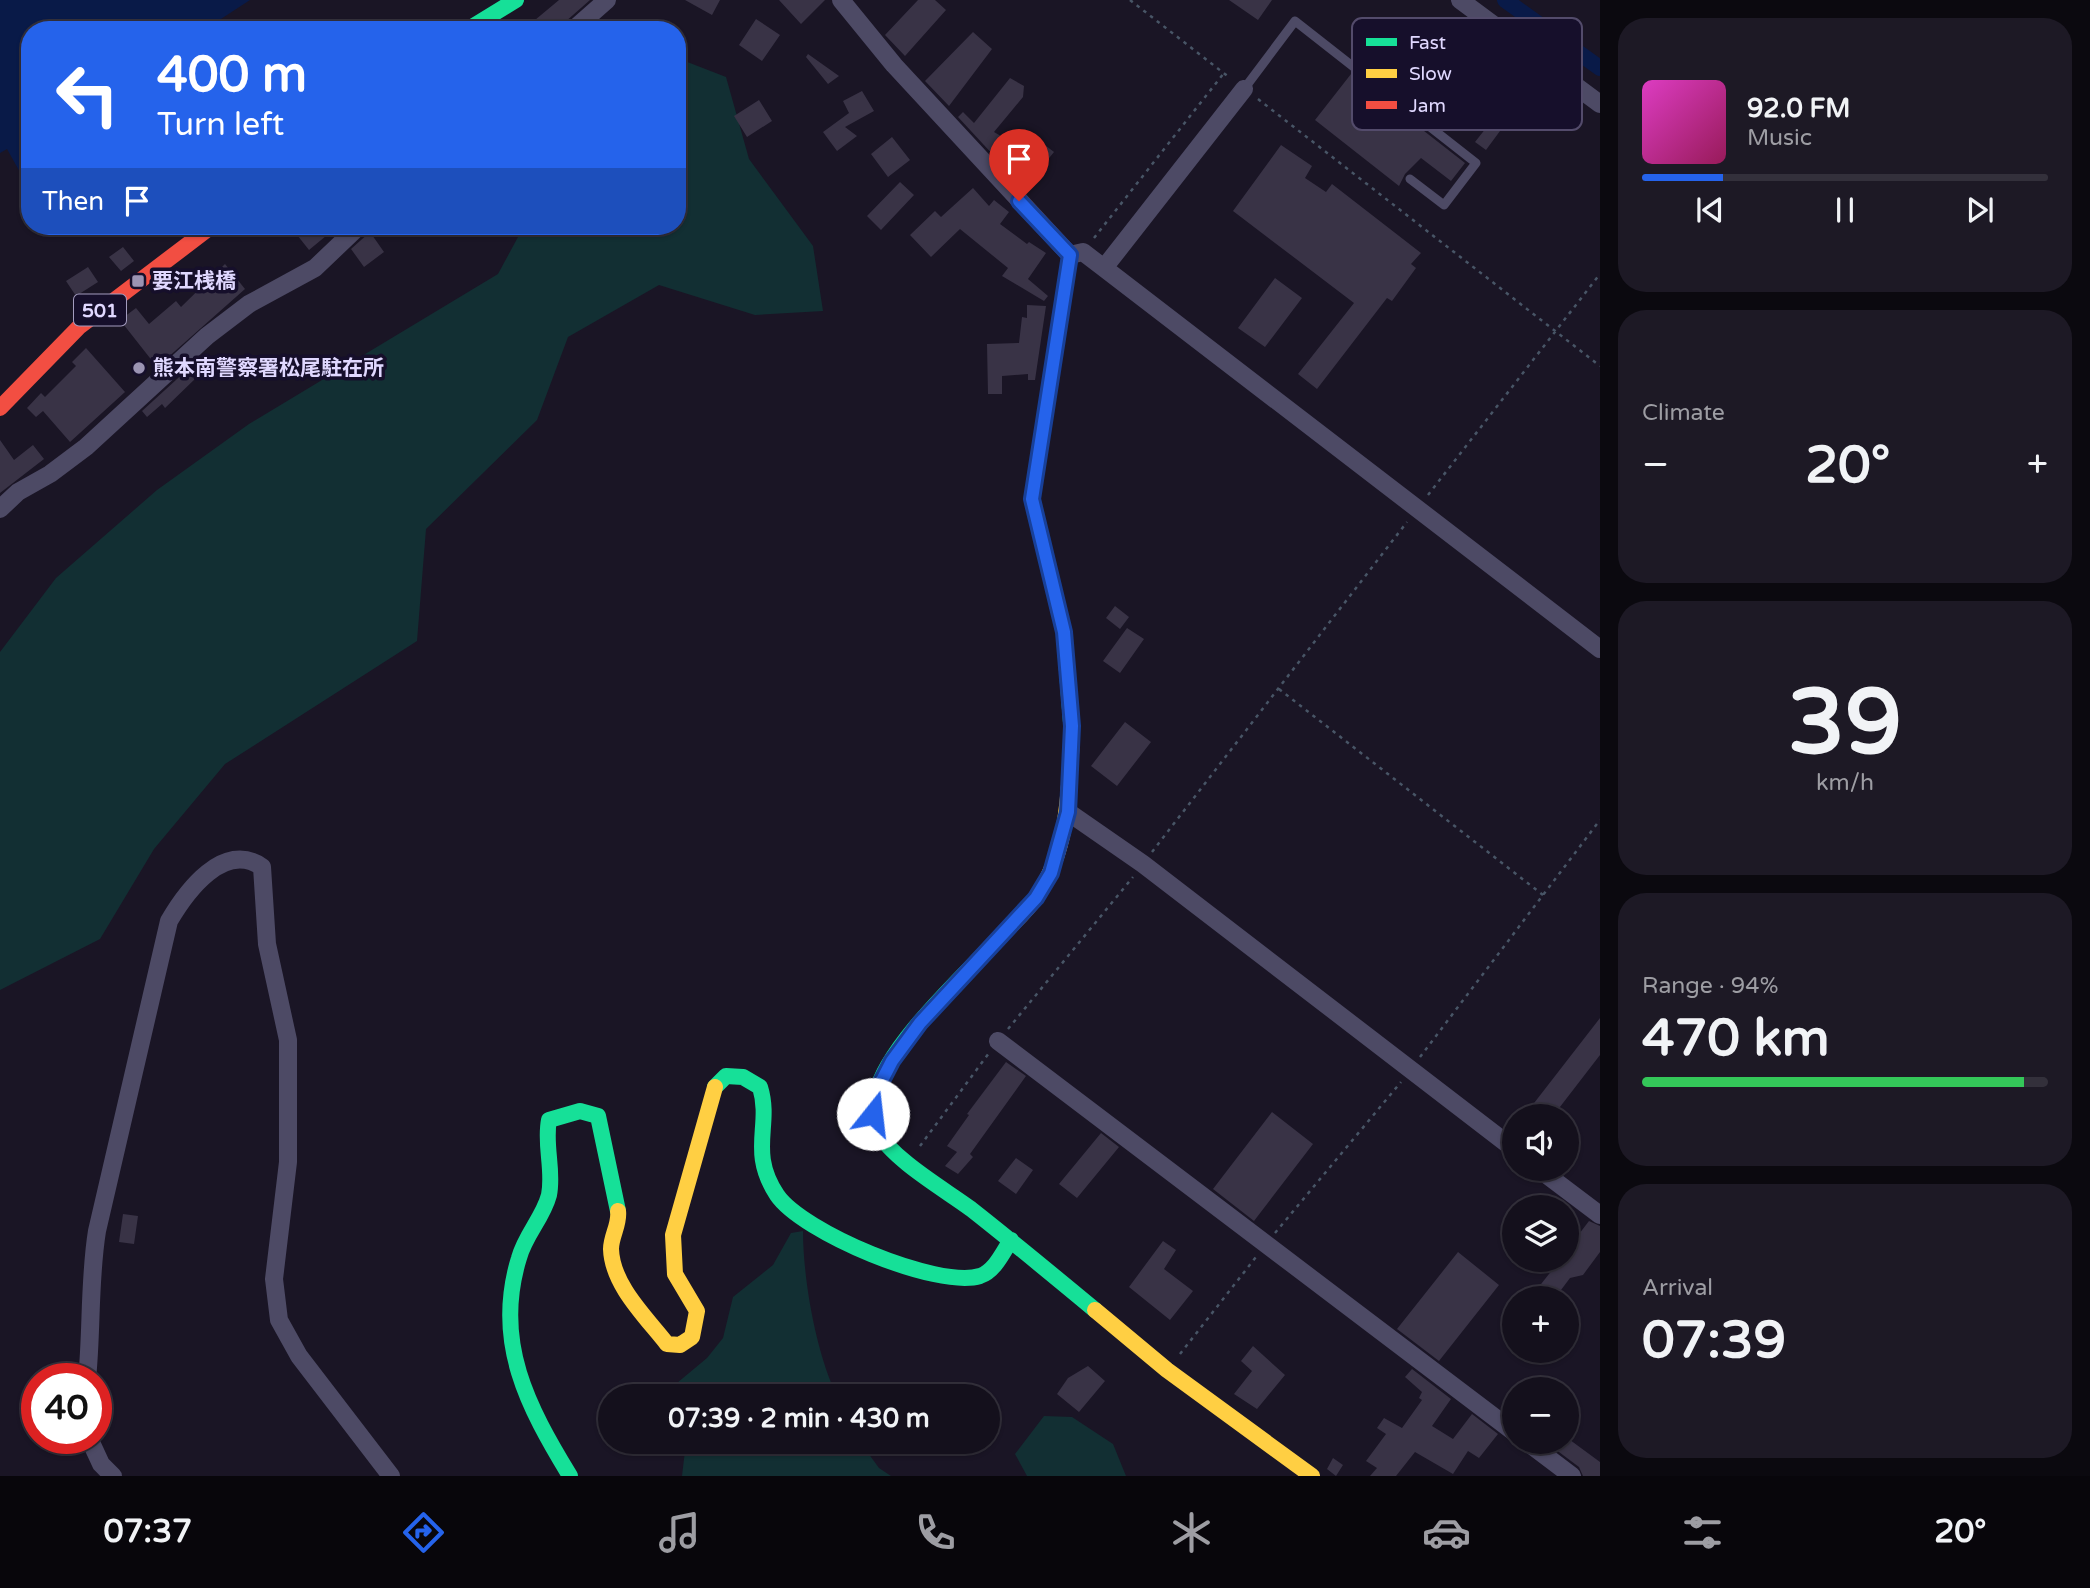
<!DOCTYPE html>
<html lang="en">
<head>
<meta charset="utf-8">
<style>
	body { margin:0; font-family:"Varela Round","Noto Sans JP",sans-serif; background:#1d1925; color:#f1f3f6; height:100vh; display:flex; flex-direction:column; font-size:26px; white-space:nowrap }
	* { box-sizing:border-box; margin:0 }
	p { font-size:23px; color:#9d9da3 }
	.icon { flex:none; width:38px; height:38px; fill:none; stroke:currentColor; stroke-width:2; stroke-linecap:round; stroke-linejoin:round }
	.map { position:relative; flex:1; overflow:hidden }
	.side { display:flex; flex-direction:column; gap:18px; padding:18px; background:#0b090f; width:490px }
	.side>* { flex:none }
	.top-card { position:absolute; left:21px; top:21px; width:665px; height:214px; border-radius:28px; box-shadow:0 2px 5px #0004,0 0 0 2px #33303b; background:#2563eb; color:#fff; overflow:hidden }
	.controls { position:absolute; left:1502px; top:1104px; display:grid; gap:14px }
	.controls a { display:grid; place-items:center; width:77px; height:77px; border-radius:50%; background:#14101c; box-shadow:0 2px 5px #0004,0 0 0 2px #33303b; font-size:35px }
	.speed { position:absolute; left:21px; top:1363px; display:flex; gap:14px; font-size:35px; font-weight:700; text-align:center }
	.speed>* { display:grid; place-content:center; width:91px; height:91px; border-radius:50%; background:#14101c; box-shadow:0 2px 5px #0004,0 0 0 2px #33303b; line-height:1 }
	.speed .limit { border:10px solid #d22; background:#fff; color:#111 }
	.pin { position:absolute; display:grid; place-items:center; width:60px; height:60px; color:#fff; margin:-72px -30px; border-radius:50% 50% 50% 0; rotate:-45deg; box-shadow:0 0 7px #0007 }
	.pin .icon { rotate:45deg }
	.me { position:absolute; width:77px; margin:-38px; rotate:16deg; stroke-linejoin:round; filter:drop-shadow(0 0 5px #0008) }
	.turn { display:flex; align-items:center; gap:24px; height:147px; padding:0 21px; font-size:32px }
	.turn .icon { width:91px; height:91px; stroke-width:2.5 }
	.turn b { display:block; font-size:49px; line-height:60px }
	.then { display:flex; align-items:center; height:66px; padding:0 21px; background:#0003; gap:14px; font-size:26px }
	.big { font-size:52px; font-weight:800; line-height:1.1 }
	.side .tile { flex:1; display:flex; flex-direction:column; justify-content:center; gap:10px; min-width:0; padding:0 24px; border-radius:28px; background:#1d1925 }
	.side .dial { align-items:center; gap:0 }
	.dial b { font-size:91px; line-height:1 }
	.song { display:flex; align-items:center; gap:21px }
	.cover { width:84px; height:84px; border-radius:10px; background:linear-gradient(135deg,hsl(310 70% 55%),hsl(330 70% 35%)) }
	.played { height:7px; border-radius:4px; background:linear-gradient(90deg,#2563eb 20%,#33303b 20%) }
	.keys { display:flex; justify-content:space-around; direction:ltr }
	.heat { display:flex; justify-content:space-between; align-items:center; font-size:38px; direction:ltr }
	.charge { height:10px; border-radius:5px; background:linear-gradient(90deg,#34c759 94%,#33303b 0) }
	.trip { position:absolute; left:598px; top:1384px; width:402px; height:70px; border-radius:35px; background:#14101c; box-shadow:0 2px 5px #0004,0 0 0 2px #33303b; font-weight:800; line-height:70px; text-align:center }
	.tabs { display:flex; height:112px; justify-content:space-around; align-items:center; background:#08060b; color:#9d9da3 }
	.tabs .icon { width:49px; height:49px }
	.tabs .on { color:#2563eb }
	.tabs b { font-size:32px; color:#f1f3f6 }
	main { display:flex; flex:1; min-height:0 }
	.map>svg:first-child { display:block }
	.green { fill:#122f33 }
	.water { fill:#091a48 }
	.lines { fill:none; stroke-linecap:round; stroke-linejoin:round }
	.canal { stroke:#091a48; stroke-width:16 }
	.building { fill:#393346 }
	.path { stroke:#485566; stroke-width:2.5; stroke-dasharray:3.5 5; stroke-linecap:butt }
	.lane { stroke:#4d4a65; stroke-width:9 }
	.street { stroke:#4d4a65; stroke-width:18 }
	.fast { stroke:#16e098; stroke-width:16 }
	.slow { stroke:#ffcf43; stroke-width:16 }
	.jam { stroke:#f24e42; stroke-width:16 }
	.route-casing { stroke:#184099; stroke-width:18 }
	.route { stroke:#2563eb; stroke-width:12 }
	.poi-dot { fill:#9b94b3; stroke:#160f2b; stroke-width:2.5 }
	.labels { text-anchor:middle; stroke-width:7; stroke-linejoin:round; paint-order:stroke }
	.shield { fill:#160f2b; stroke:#a39cbf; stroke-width:2 }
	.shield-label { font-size:19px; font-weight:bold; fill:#e0d8ff }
	.poi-label { font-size:21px; font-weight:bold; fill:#e0d8ff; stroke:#160f2b; text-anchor:start }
	.key { fill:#160f2b; stroke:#534b6b; stroke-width:2 }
	.key-label { font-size:19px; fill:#e0d8ff }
</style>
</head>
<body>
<main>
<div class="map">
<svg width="1600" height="1476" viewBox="0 0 1600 1476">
	<rect width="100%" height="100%" fill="#1a1525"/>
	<!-- green -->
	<path class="green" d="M 677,58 L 726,77 L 749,159 L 813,246 L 823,311 L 755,315 L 659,285 L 568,337 L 537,420 L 426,529 L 417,641 L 225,764 L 154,849 L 100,939 L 0,990 L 0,652 L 56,578 L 157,490 L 249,424 L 498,274 L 524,226 L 677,226 Z
		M 803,1231 C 803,1279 816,1353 837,1396 L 694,1396 L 677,1383 L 707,1358 L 723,1338 L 733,1297 L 773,1265 L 791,1233 Z
		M 1044,1416 L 1072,1417 L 1113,1444 L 1126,1476 L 1027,1476 L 1015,1454 Z
		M 686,1442 L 860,1442 L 879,1468 L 891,1476 L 682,1476 Z"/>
	<!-- water -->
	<path class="water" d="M 0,0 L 250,0 L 204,30 L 30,30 L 30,168 L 21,174 L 7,149 L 0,153 Z"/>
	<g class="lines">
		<!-- canal -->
		<path class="canal" d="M 1505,0 L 1600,68"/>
	</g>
	<!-- building -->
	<path class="building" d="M 559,0 L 590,0 L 556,30 L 523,30 Z
		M 685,0 L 720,0 L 712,15 Z
		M 779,0 L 825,0 L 801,24 Z
		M 918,0 L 935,0 L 946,10 L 905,56 L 885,35 Z
		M 1229,0 L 1272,0 L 1258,20 Z
		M 756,19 L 780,35 L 762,61 L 739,45 Z
		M 973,32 L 992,49 L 949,106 L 925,81 Z
		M 808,54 L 839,76 L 828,84 L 806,57 Z
		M 1351,74 L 1465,163 L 1451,181 L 1421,158 L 1405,174 L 1399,186 L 1315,120 Z
		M 1010,78 L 1024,86 L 1023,97 L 994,132 L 1023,149 L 1033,136 L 1054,152 L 1029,183 L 1011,168 L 1008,171 L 958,117 L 963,112 L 974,123 Z
		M 862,91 L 874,111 L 845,127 L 857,136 L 837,151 L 823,132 L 849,113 L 843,101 Z
		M 759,100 L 772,121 L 747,137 L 734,116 Z
		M 1490,123 L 1500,131 L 1486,150 L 1475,142 Z
		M 892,137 L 910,160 L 888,177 L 871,154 Z
		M 1281,145 L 1312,166 L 1305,178 L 1326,192 L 1332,184 L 1421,253 L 1411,264 L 1416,268 L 1392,301 L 1387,298 L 1317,389 L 1298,374 L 1354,303 L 1233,211 Z
		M 900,182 L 914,195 L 881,230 L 867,216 Z
		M 973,188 L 989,206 L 994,200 L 1009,212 L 1000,224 L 1027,244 L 1029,242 L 1046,253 L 1028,279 L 1048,296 L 1044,301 L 1002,276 L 1008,268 L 960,229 L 931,257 L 910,235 L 935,211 L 941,217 Z
		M 290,226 L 338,226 L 309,250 Z
		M 370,232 L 384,252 L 364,267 L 351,249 Z
		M 123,247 L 134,261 L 121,271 L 109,257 Z
		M 225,264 L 245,289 L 157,367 L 120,320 L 136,308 L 149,324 L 176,301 L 181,307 Z
		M 88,267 L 98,282 L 76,296 L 66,281 Z
		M 1275,278 L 1302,298 L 1265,347 L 1238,328 Z
		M 1027,305 L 1046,306 L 1035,380 L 1028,380 L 1028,374 L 1002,376 L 1002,394 L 988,394 L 987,344 L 1019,343 L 1022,317 L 1027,318 Z
		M 86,348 L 125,392 L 70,442 L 43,411 L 36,417 L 27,408 L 41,393 L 45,397 L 76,366 L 72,362 Z
		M 188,369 L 196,378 L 165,408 L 162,404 L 147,417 L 142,411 Z
		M 0,440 L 14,460 L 33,445 L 44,459 L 0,493 Z
		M 1115,606 L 1129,617 L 1120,629 L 1106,618 Z
		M 1127,628 L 1144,639 L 1120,673 L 1103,661 Z
		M 1125,722 L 1151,742 L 1117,786 L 1091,766 Z
		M 1600,1018 L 1600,1055 L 1553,1116 L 1524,1116 Z
		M 1006,1062 L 1026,1076 L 970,1154 L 973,1157 L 958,1174 L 945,1166 L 957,1152 L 947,1146 L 969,1115 L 967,1114 Z
		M 1272,1112 L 1313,1144 L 1254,1221 L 1213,1189 Z
		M 1101,1133 L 1119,1147 L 1077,1198 L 1059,1184 Z
		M 1016,1158 L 1033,1170 L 1016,1194 L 998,1181 Z
		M 123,1214 L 138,1216 L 134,1244 L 119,1242 Z
		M 1589,1221 L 1600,1226 L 1600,1252 L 1583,1275 L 1570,1278 L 1555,1298 L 1542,1298 L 1534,1293 L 1560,1260 L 1566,1260 L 1566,1251 Z
		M 1163,1241 L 1176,1250 L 1164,1269 L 1193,1291 L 1170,1320 L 1129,1287 Z
		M 1458,1252 L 1499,1285 L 1439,1361 L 1397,1329 Z
		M 1253,1346 L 1285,1375 L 1257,1409 L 1234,1394 L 1252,1371 L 1241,1361 Z
		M 1088,1366 L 1105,1381 L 1079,1412 L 1057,1394 L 1068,1378 Z
		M 1412,1369 L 1451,1399 L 1432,1426 L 1453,1439 L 1472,1414 L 1498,1434 L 1479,1458 L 1468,1451 L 1453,1474 L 1415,1452 L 1396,1476 L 1370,1476 L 1377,1468 L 1366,1461 L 1386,1434 L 1377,1428 L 1384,1418 L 1402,1428 L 1422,1400 L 1419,1398 L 1422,1392 L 1405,1377 Z
		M 1566,1437 L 1600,1462 L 1600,1476 L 1583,1476 L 1579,1467 L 1555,1449 L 1561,1442 L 1566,1442 Z
		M 1333,1458 L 1343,1465 L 1336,1476 L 1327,1469 Z"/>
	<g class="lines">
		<!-- path -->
		<path class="path" d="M 1130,0 L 1230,78
			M 1258,99 L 1600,366
			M 1416,102 L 1471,29
			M 1094,238 L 1224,73
			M 1428,495 L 1600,274
			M 1279,689 L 1543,895
			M 1152,852 L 1407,522
			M 1008,1029 L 1133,877
			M 1420,1057 L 1600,820
			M 920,1146 L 989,1053
			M 1275,1233 L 1401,1082
			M 1180,1354 L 1256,1257"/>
		<!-- lane -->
		<path class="lane" d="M 1244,89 L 1295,21 L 1476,163 L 1444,205 L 1410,179"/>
		<!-- street -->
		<path class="street" d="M 841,0 L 894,65 L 1070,255 L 1083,252 L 1104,268 L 1244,89
			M 1460,0 L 1600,104
			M 573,30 L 607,0
			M 1104,268 L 1600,649
			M 0,509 L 18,492 L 50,474 L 86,447 L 207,336 L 249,304 L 315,268 L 359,226
			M 1068,812 L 1143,864 L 1514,1149
			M 998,1041 L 1514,1432
			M 1539,1169 L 1600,1215
			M 87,1379 C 92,1330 89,1280 97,1231 L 169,921 C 186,892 224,840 262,867 L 267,944 L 288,1040 L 288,1162 L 274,1279 L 279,1320 L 299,1356 L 391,1476
			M 89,1438 L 101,1464 L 113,1476
			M 1527,1442 L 1572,1476"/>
		<!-- fast -->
		<path class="fast" d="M 467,30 L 516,0
			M 1070,255 L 1032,499 L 1064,633 L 1072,735
			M 1001,936 C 966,974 887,1045 876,1094 C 873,1105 871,1121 877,1131 C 893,1160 944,1189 971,1209 C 1013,1242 1054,1276 1095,1310
			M 715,1087 L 726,1076 L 743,1077 L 760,1087 C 772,1126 748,1151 777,1195 C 802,1232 937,1289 980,1276 C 995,1271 1003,1252 1011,1240
			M 570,1476 C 528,1407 493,1342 519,1258 C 525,1235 543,1218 549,1195 C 554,1170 544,1145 549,1120 L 580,1111 L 598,1116 L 618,1211"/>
		<!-- slow -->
		<path class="slow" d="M 1001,936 C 1013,923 1027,911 1037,896 C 1069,849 1069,790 1072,735
			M 618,1211 C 620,1224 611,1236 611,1249 C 612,1285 646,1317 667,1344 L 680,1345 L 692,1337 L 697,1311 L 675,1274 L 673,1235 L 715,1087
			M 1095,1310 L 1167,1370 L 1312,1476"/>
		<!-- jam -->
		<path class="jam" d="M 0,408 L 79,327 L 212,226"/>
	</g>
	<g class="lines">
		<!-- route casing -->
		<g class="route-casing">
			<path id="route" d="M 873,1114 L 876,1092 L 892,1061 L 920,1023 L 1036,898 L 1051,873 L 1068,812 L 1072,726 L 1064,632 L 1032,499 L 1070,255 L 1019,201"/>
		</g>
		<!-- route -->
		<use href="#route" class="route"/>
	</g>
	<!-- markers -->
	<g class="poi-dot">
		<rect x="131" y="274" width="14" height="14" rx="3.5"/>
		<circle cx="139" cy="368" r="7"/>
	</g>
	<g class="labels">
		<!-- shield labels -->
		<rect class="shield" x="74" y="294.5" width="52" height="31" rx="5"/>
		<g class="shield-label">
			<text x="100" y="317">501</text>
		</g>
		<!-- poi labels -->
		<g class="poi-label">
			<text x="152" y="288">要江桟橋</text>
			<text x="153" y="375">熊本南警察署松尾駐在所</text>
		</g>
	</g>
	<!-- legend -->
	<rect x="1352" y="18" width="230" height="112" rx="10" class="key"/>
	<rect x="1366" y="38" width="31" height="8" fill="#16e098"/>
	<rect x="1366" y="69" width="31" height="9" fill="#ffcf43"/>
	<rect x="1366" y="101" width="31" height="8" fill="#f24e42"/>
	<g class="key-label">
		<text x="1409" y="49">Fast</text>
		<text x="1409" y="80">Slow</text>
		<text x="1409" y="112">Jam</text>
	</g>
</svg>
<div class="controls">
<a><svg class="icon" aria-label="sound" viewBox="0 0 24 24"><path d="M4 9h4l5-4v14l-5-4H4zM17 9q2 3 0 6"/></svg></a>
<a><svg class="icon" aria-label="layers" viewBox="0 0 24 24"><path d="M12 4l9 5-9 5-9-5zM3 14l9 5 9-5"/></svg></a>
<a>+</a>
<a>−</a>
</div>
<div class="speed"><div class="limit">40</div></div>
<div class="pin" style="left:1019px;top:201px;background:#d93025"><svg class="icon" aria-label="arrive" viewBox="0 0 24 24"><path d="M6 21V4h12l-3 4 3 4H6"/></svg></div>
<svg class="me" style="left:873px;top:1114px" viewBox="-20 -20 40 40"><circle r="19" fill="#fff"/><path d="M0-13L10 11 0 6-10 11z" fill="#2563eb"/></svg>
<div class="trip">07:39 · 2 min · 430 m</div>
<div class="top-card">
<div class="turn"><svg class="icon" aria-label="left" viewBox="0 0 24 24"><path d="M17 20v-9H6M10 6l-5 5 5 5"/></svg><div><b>400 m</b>Turn left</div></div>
<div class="then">Then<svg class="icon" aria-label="arrive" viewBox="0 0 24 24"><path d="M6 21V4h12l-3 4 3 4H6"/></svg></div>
</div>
</div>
<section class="side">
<div class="tile">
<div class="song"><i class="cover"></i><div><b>92.0 FM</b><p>Music</p></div></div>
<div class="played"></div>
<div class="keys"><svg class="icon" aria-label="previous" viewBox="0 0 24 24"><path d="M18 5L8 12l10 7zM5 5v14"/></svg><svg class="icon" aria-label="pause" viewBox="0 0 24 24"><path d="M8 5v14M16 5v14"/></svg><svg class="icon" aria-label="next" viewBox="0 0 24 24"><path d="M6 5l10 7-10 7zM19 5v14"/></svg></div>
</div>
<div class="tile"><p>Climate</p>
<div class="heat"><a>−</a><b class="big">20°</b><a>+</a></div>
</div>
<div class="tile dial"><b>39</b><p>km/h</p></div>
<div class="tile"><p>Range · 94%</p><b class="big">470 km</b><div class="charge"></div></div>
<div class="tile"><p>Arrival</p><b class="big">07:39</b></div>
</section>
</main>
<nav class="tabs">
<b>07:37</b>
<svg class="icon on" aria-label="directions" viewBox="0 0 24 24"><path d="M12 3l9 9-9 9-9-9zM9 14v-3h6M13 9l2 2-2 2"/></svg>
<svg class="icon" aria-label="music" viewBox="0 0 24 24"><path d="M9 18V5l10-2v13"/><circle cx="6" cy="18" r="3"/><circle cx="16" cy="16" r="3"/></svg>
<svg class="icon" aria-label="phone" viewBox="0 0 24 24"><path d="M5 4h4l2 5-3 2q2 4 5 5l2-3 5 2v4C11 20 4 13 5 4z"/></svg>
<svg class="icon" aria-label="climate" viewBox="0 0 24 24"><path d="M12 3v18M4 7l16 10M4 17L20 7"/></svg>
<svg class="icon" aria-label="car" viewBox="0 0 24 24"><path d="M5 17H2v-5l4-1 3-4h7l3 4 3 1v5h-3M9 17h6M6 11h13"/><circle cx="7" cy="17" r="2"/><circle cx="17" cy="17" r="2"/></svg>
<svg class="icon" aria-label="filters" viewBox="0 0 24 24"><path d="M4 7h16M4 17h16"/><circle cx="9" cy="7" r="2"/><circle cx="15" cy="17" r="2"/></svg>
<b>20°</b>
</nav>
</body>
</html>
